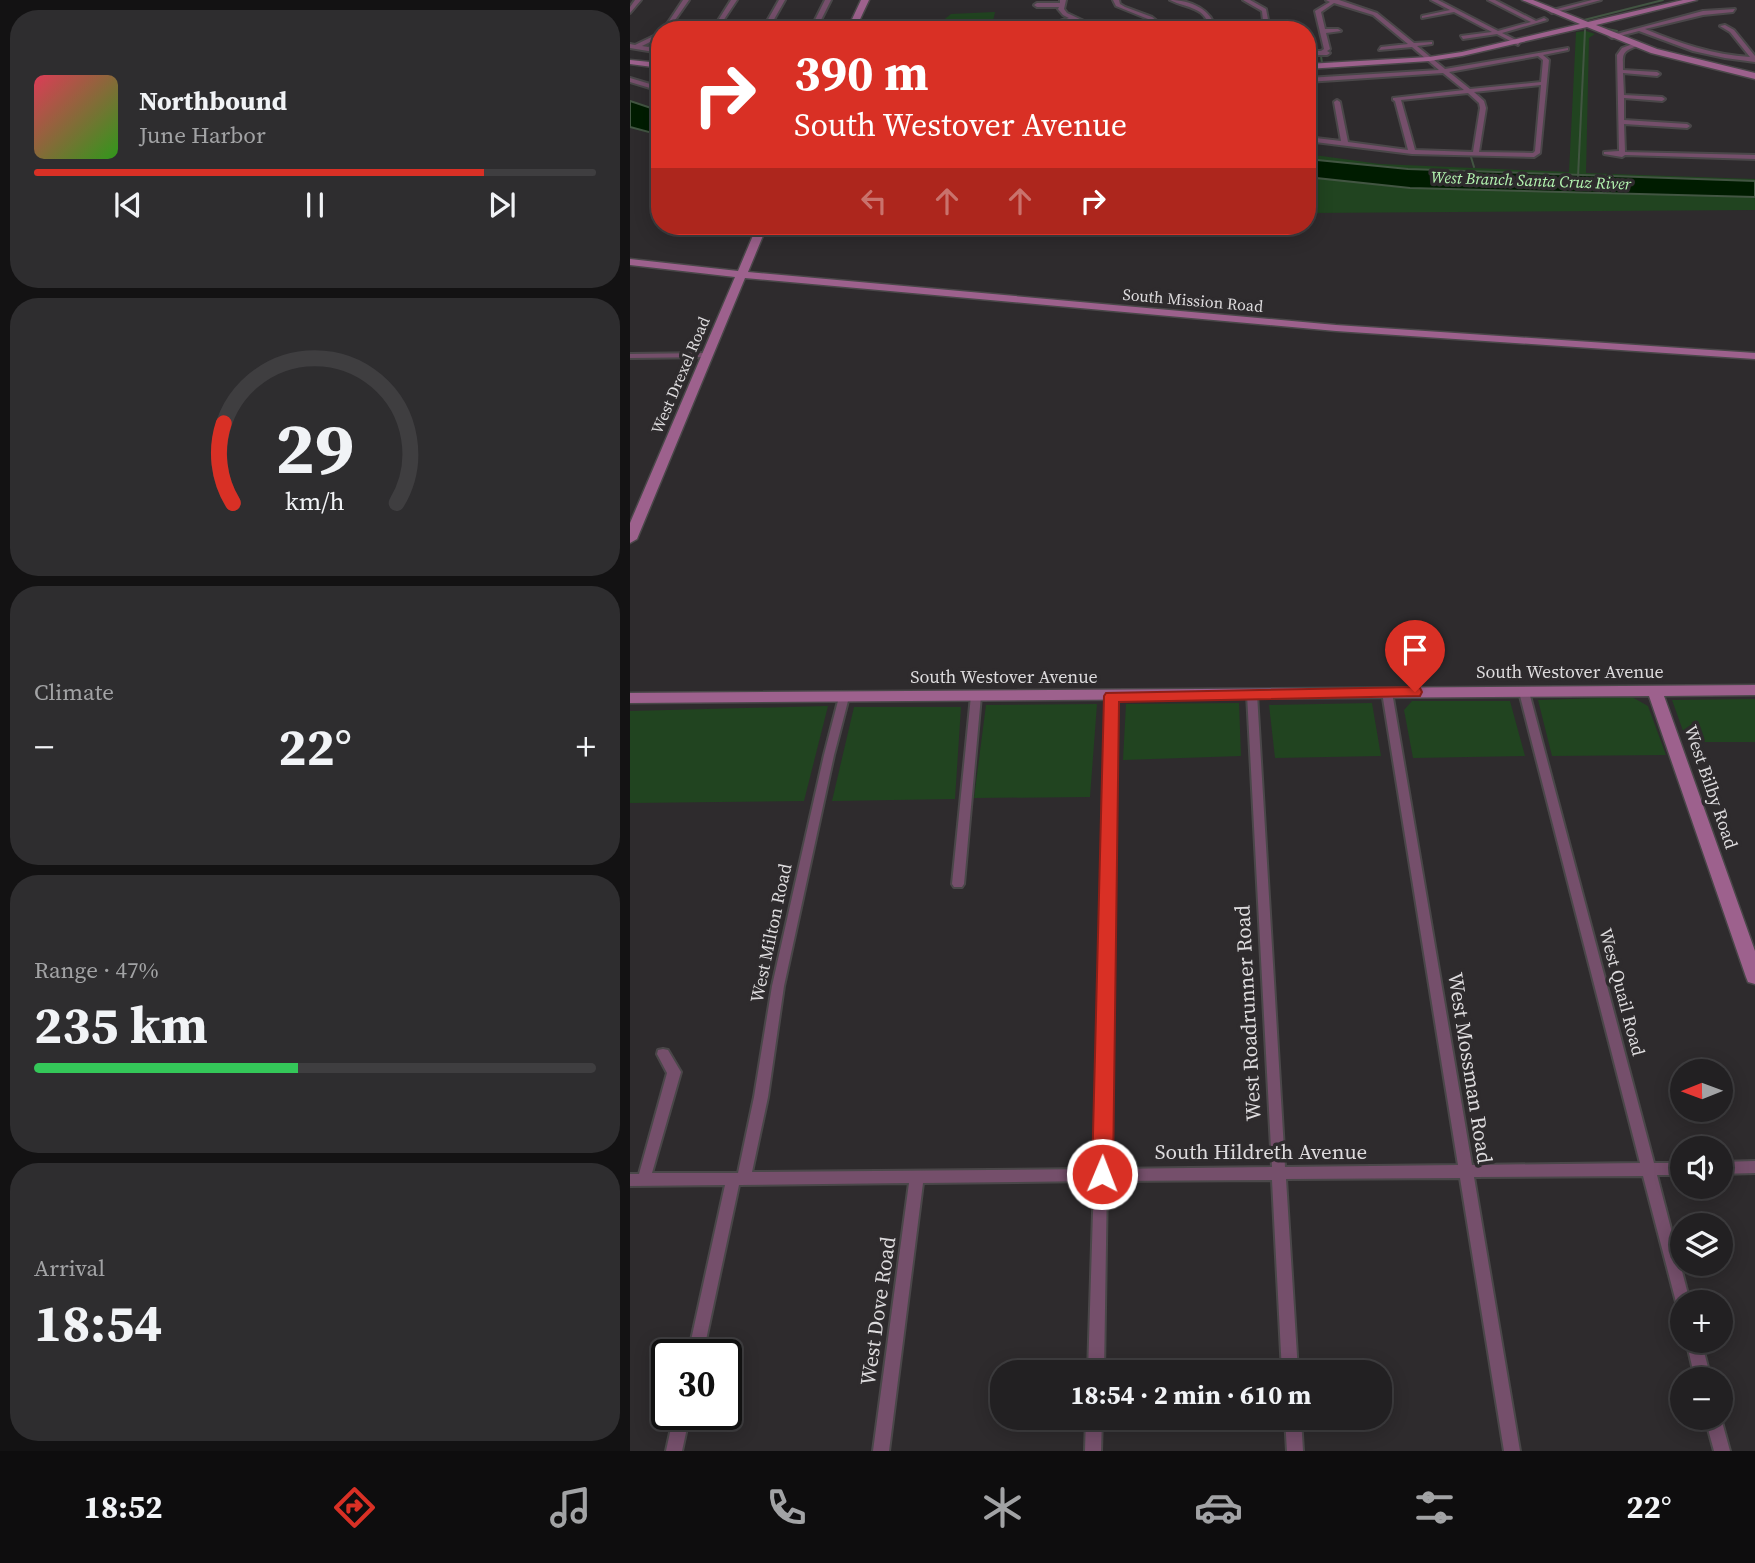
<!DOCTYPE html>
<html lang="en">
<head>
<meta charset="utf-8">
<style>
	body { margin:0; font-family:"Source Serif 4",serif; background:#2e2d2f; color:#f1f3f6; height:100vh; display:flex; flex-direction:column; font-size:26px; white-space:nowrap }
	* { box-sizing:border-box; margin:0 }
	p { font-size:23px; color:#a2a3a5 }
	.icon { flex:none; width:38px; height:38px; fill:none; stroke:currentColor; stroke-width:2; stroke-linecap:round; stroke-linejoin:round }
	.map { position:relative; flex:1; overflow:hidden }
	.details { display:flex; flex-direction:column; gap:10px; padding:10px; background:#131213; width:630px }
	.details>* { flex:none }
	.top-card { position:absolute; left:21px; top:21px; width:665px; height:214px; border-radius:28px; box-shadow:0 4px 18px #0003,0 0 0 2px #3f3e40; background:#d93025; color:#fff; overflow:hidden }
	.needle { width:46px; rotate:269deg }
	.tools { position:absolute; left:1040px; top:1059px; display:grid; gap:14px }
	.tools a { display:grid; place-items:center; width:63px; height:63px; border-radius:50%; background:#222022; box-shadow:0 4px 18px #0003,0 0 0 2px #3f3e40; font-size:35px }
	.speed { position:absolute; left:21px; top:1339px; display:flex; gap:14px; font-size:35px; font-weight:700; text-align:center }
	.speed>* { display:grid; place-content:center; width:91px; height:91px; border-radius:50%; background:#222022; box-shadow:0 4px 18px #0003,0 0 0 2px #3f3e40; line-height:1 }
	.speed .limit { border:4px solid #111; border-radius:10px; background:#fff; color:#111 }
	.pin { position:absolute; display:grid; place-items:center; width:60px; height:60px; color:#fff; margin:-72px -30px; border-radius:50% 50% 50% 0; rotate:-45deg; box-shadow:0 0 7px #0007 }
	.pin .icon { rotate:45deg }
	.me { position:absolute; width:77px; margin:-38px; rotate:1deg; stroke-linejoin:round; filter:drop-shadow(0 0 5px #0008) }
	.turn { display:flex; align-items:center; gap:24px; height:147px; padding:0 28px; font-size:32px }
	.turn .icon { width:91px; height:91px; stroke-width:2.5 }
	.turn b { display:block; font-size:49px; line-height:60px }
	.lanes { display:flex; align-items:center; height:66px; padding:0 28px; background:#0003; justify-content:center; gap:35px; direction:ltr }
	.lanes .off { opacity:.35 }
	.big { font-size:52px; font-weight:700; line-height:1.1 }
	.details .card { flex:1; display:flex; flex-direction:column; justify-content:center; gap:10px; min-width:0; padding:0 24px; border-radius:28px; background:#2e2d2f }
	.details .dial { align-items:center; gap:0 }
	.dial svg { height:182px; overflow:visible; fill:none; stroke:#3f3e40; stroke-width:7; stroke-linecap:round; text-anchor:middle }
	.dial text { fill:#f1f3f6; stroke:none }
	.song { display:flex; align-items:center; gap:21px }
	.cover { width:84px; height:84px; border-radius:10px; background:linear-gradient(135deg,hsl(350 70% 55%),hsl(110 70% 35%)) }
	.played { height:7px; border-radius:4px; background:linear-gradient(90deg,#d93025 80%,#3f3e40 80%) }
	.keys { display:flex; justify-content:space-around; direction:ltr }
	.heat { display:flex; justify-content:space-between; align-items:center; font-size:38px; direction:ltr }
	.charge { height:10px; border-radius:5px; background:linear-gradient(90deg,#34c759 47%,#3f3e40 0) }
	.trip { position:absolute; left:360px; top:1360px; width:402px; height:70px; border-radius:28px; background:#222022; box-shadow:0 4px 18px #0003,0 0 0 2px #3f3e40; font-weight:700; line-height:70px; text-align:center }
	.dock { display:flex; height:112px; justify-content:space-around; align-items:center; background:#0e0d0e; color:#a2a3a5 }
	.dock .icon { width:49px; height:49px }
	.dock .active { color:#d93025 }
	.dock b { font-size:32px; color:#f1f3f6 }
	main { display:flex; flex:1; min-height:0 }
	.map>svg:first-child { display:block }
	.green { fill:#214420 }
	.water { fill:#001c00; stroke:#425542; stroke-width:2 }
	.lines { fill:none; stroke-linecap:round; stroke-linejoin:round }
	.stream { stroke:#425542; stroke-width:2 }
	.street-casing { stroke:#4a4749; stroke-width:4 }
	.secondary-casing { stroke:#4a4749; stroke-width:3 }
	.street { fill:#754f6b; fill-rule:evenodd }
	.secondary { fill:#9d618d; fill-rule:evenodd }
	.route { fill:#d93025; stroke:#8d1f18; stroke-width:2 }
	.labels { text-anchor:middle; stroke-width:7; stroke-linejoin:round; paint-order:stroke }
	.far-water-label { font-size:16px; font-style:italic; fill:#b5f7b2; stroke:#2e2b2d }
	.far-street-label { font-size:16px; fill:#dddbdd; stroke:#2e2b2d }
	.street-label { font-size:18px; fill:#dddbdd; stroke:#2e2b2d }
	.near-street-label { font-size:21px; fill:#dddbdd; stroke:#2e2b2d }
</style>
</head>
<body>
<main>
<section class="details">
<div class="card">
<div class="song"><i class="cover"></i><div><b>Northbound</b><p>June Harbor</p></div></div>
<div class="played"></div>
<div class="keys"><svg class="icon" aria-label="previous" viewBox="0 0 24 24"><path d="M18 5L8 12l10 7zM5 5v14"/></svg><svg class="icon" aria-label="pause" viewBox="0 0 24 24"><path d="M8 5v14M16 5v14"/></svg><svg class="icon" aria-label="next" viewBox="0 0 24 24"><path d="M6 5l10 7-10 7zM19 5v14"/></svg></div>
</div>
<div class="card dial"><svg viewBox="0 0 100 80">
<path d="M14 69A42 42 0 1 1 86 69"/>
<path d="M14 69A42 42 0 0 1 10 34" stroke="#d93025"/>
<text x="50" y="56" font-size="32" font-weight="700">29</text>
<text x="50" y="72" font-size="11">km/h</text>
</svg></div>
<div class="card"><p>Climate</p>
<div class="heat"><a>−</a><b class="big">22°</b><a>+</a></div>
</div>
<div class="card"><p>Range · 47%</p><b class="big">235 km</b><div class="charge"></div></div>
<div class="card"><p>Arrival</p><b class="big">18:54</b></div>
</section>
<div class="map">
<svg width="1125" height="1451" viewBox="0 0 1125 1451">
	<rect width="100%" height="100%" fill="#2e2b2d"/>
	<!-- green -->
	<path class="green" d="M 365,12 L 361,30 L 308,30 L 306,26 L 321,14 Z
		M 956,31 L 965,34 L 959,38 L 956,173 L 1125,179 L 1125,210 L 677,213 L 677,154 L 750,164 L 939,172 L 946,32 Z
		M 1002,697 L 1018,706 L 1036,755 L 922,756 L 908,700 Z
		M 1125,699 L 1125,742 L 1057,742 L 1042,700 Z
		M 782,701 L 880,701 L 895,756 L 783,758 L 774,710 Z
		M 609,703 L 611,756 L 493,760 L 496,704 Z
		M 742,703 L 751,756 L 645,758 L 639,705 Z
		M 467,704 L 460,797 L 344,798 L 356,705 Z
		M 198,706 L 174,801 L 0,803 L 0,711 Z
		M 224,707 L 331,707 L 325,799 L 202,801 Z"/>
	<!-- water -->
	<path class="water" d="M 0,101 L 30,111 L 30,135 L 0,127 Z
		M 677,159 L 778,169 L 1125,181 L 1125,197 L 780,188 L 677,177 Z"/>
	<g class="lines">
		<!-- stream -->
		<path class="stream" d="M 954,20 L 1033,0
			M 973,28 L 987,31
			M 691,56 L 692,63
			M 841,157 L 844,167
			M 948,177 L 955,30"/>
		<!-- street casing -->
		<g class="street-casing">
			<path id="street" d="M 5,0 L 11,0 L 0,13 L 0,7 Z
				M 53,0 L 59,0 L 38,30 L 33,30 Z
				M 101,0 L 107,0 L 87,30 L 82,30 Z
				M 149,0 L 155,0 L 138,30 L 132,30 Z
				M 195,0 L 201,0 L 186,30 L 180,30 Z
				M 430,0 L 436,0 L 434,9 L 437,13 L 473,30 L 466,30 L 443,20 L 411,30 L 403,30 L 439,18 L 433,15 L 428,9 L 429,7 L 407,7 L 404,5 L 407,3 L 430,3 Z
				M 483,0 L 489,0 L 490,4 L 495,7 L 522,17 L 532,25 L 532,30 L 526,30 L 526,25 L 518,19 L 486,6 Z
				M 540,0 C 560,0 582,9 586,30 L 580,30 C 576,6 558,9 540,0 Z
				M 613,0 L 620,0 L 636,9 L 640,30 L 634,30 L 632,11 Z
				M 696,0 L 709,0 L 747,13 L 784,43 L 802,42 L 802,44 L 787,46 L 815,69 L 938,48 L 938,50 L 913,55 L 919,60 L 910,153 L 904,157 L 782,154 L 677,141 L 677,137 L 711,141 L 704,102 L 707,100 L 710,102 L 718,142 L 778,150 L 765,101 L 763,100 L 763,98 L 834,90 L 813,73 L 677,82 L 677,78 L 809,70 L 782,47 L 749,50 L 751,47 L 778,44 L 743,15 L 704,3 L 691,12 L 695,29 L 708,29 L 711,31 L 696,33 L 700,49 L 697,51 L 700,53 L 697,55 L 677,55 L 677,51 L 691,51 L 694,49 L 685,11 L 700,2 ZM 908,56 L 913,60 L 911,82 L 840,89 L 819,72 ZM 911,85 L 905,151 L 903,153 L 849,152 L 856,108 L 854,101 L 844,92 ZM 838,93 L 849,103 L 850,108 L 843,152 L 785,150 L 771,100 Z
				M 801,0 L 808,0 L 868,31 L 901,22 L 858,0 L 865,0 L 906,21 L 914,18 L 917,20 L 872,33 L 890,42 L 888,45 L 867,34 L 833,39 L 831,36 L 862,32 L 824,12 L 792,18 L 792,16 L 820,10 Z
				M 962,0 L 971,0 L 922,13 L 919,11 Z
				M 1105,9 L 1103,12 L 1073,15 L 1015,29 C 1049,43 1083,55 1120,57 L 1100,32 L 1090,26 L 1095,25 L 1104,30 L 1125,56 L 1125,62 L 1095,58 L 1063,51 L 1009,31 L 982,38 L 979,36 L 1073,11 Z
				M 30,33 L 30,37 L 12,46 L 30,49 L 30,53 L 0,48 L 0,44 L 5,45 Z
				M 1005,43 L 1007,46 C 991,52 993,54 993,70 L 1027,72 L 1030,74 L 1027,76 L 993,73 L 994,95 L 1032,97 L 1035,99 L 1032,101 L 994,98 L 994,120 L 1057,124 L 1060,126 L 1057,128 L 994,124 L 995,152 L 1125,155 L 1125,159 L 995,155 L 992,157 L 974,154 L 974,152 L 989,151 L 987,55 L 992,48 Z
				M 0,78 L 30,87 L 30,91 L 0,82 Z
				M 78,353 L 81,353 L 81,357 L 0,358 L 0,354 Z
				M 757,689 L 762,692 L 842,1165 L 1010,1163 L 889,692 L 894,689 L 899,692 L 1024,1163 L 1052,1163 L 1052,1175 L 1027,1175 L 1060,1302 L 1052,1302 L 1052,1309 L 1048,1307 L 1046,1302 L 1013,1176 L 844,1177 L 890,1451 L 874,1451 L 830,1178 L 656,1179 L 668,1372 L 652,1372 L 642,1180 L 477,1181 L 474,1372 L 458,1372 L 464,1181 L 293,1183 L 259,1451 L 243,1451 L 279,1183 L 109,1185 L 73,1354 L 58,1354 L 95,1185 L 0,1186 L 0,1174 L 9,1174 L 37,1073 L 27,1054 L 28,1050 L 33,1049 L 38,1050 L 51,1072 L 22,1173 L 108,1173 L 124,1097 L 142,986 L 194,755 L 209,697 L 214,694 L 219,697 L 204,755 L 154,986 L 138,1097 L 122,1172 L 464,1169 L 477,696 L 482,693 L 487,696 L 478,1169 L 642,1167 L 617,694 L 622,691 L 627,694 L 655,1167 L 828,1165 L 752,692 Z
				M 346,693 L 351,696 L 334,884 L 332,887 L 324,887 L 322,884 L 341,696 Z
				M 1125,1161 L 1125,1173 L 1090,1174 L 1090,1162 Z
				M 1056,1340 L 1071,1340 L 1081,1379 L 1065,1379 Z
				M 44,1414 L 60,1414 L 52,1451 L 36,1451 Z
				M 1090,1417 L 1091,1418 L 1100,1451 L 1084,1451 L 1075,1418 Z
				M 456,1418 L 472,1418 L 471,1451 L 455,1451 Z
				M 655,1418 L 671,1418 L 673,1451 L 657,1451 Z"/>
		</g>
		<!-- secondary casing -->
		<g class="secondary-casing">
			<path id="secondary" d="M 231,0 L 239,0 L 225,30 L 217,30 Z
				M 892,0 L 903,0 L 958,22 L 1053,0 L 1067,0 L 966,25 L 1027,49 L 1125,73 L 1125,79 L 1021,53 L 957,27 L 832,56 L 799,61 L 677,69 L 677,64 L 799,57 L 832,52 L 950,24 Z
				M 0,60 L 30,63 L 30,68 L 0,64 Z
				M 127,226 L 137,226 L 118,272 L 706,325 L 1125,353 L 1125,359 L 706,331 L 115,278 L 7,539 L 0,543 L 0,523 L 105,277 L 0,265 L 0,259 L 108,271 Z
				M 1125,685 L 1125,695 L 1034,696 L 1125,951 L 1125,984 L 1118,982 L 1116,977 L 1019,696 L 0,703 L 0,693 Z"/>
		</g>
		<!-- street -->
		<use href="#street" class="street"/>
		<!-- secondary -->
		<use href="#secondary" class="secondary"/>
	</g>
	<!-- route -->
	<path class="route" d="M 785,687 L 790,688 L 792,692 L 790,696 L 489,702 L 483,1174 L 480,1181 L 472,1183 L 465,1181 L 462,1174 L 474,696 L 476,693 Z"/>
	<g class="labels">
		<!-- far-water labels -->
		<g class="far-water-label">
			<text transform="translate(901 180) rotate(2)" y="6">West Branch Santa Cruz River</text>
		</g>
		<!-- far-street labels -->
		<g class="far-street-label">
			<text transform="translate(563 300) rotate(5)" y="6">South Mission Road</text>
			<text transform="translate(50 375) rotate(-67)" y="6">West Drexel Road</text>
		</g>
		<!-- street labels -->
		<g class="street-label">
			<text x="940" y="678">South Westover Avenue</text>
			<text x="374" y="683">South Westover Avenue</text>
			<text transform="translate(1081 787) rotate(71)" y="6">West Bilby Road</text>
			<text transform="translate(141 933) rotate(-78)" y="6">West Milton Road</text>
			<text transform="translate(992 992) rotate(75)" y="6">West Quail Road</text>
		</g>
		<!-- near-street labels -->
		<g class="near-street-label">
			<text transform="translate(618 1013) rotate(-93)" y="7">West Roadrunner Road</text>
			<text transform="translate(840 1068) rotate(81)" y="7">West Mossman Road</text>
			<text x="631" y="1159">South Hildreth Avenue</text>
			<text transform="translate(248 1311) rotate(-82)" y="7">West Dove Road</text>
		</g>
	</g>
</svg>
<div class="tools">
<a><svg class="needle" viewBox="-14 -14 28 28"><path d="M0-13l5 13h-10z" fill="#e53935"/><path d="M0 13l5-13h-10z" fill="#a2a3a5"/></svg></a>
<a><svg class="icon" aria-label="sound" viewBox="0 0 24 24"><path d="M4 9h4l5-4v14l-5-4H4zM17 9q2 3 0 6"/></svg></a>
<a><svg class="icon" aria-label="layers" viewBox="0 0 24 24"><path d="M12 4l9 5-9 5-9-5zM3 14l9 5 9-5"/></svg></a>
<a>+</a>
<a>−</a>
</div>
<div class="speed"><div class="limit">30</div></div>
<div class="pin" style="left:785px;top:692px;background:#d93025"><svg class="icon" aria-label="arrive" viewBox="0 0 24 24"><path d="M6 21V4h12l-3 4 3 4H6"/></svg></div>
<svg class="me" style="left:472px;top:1174px" viewBox="-20 -20 40 40"><circle r="17" fill="#d93025" stroke="#fff" stroke-width="3"/><path d="M0-11L8 9 0 5-8 9z" fill="#fff"/></svg>
<div class="trip">18:54 · 2 min · 610 m</div>
<div class="top-card">
<div class="turn"><svg class="icon" aria-label="right" viewBox="0 0 24 24"><path d="M7 20v-9h11M14 6l5 5-5 5"/></svg><div><b>390 m</b>South Westover Avenue</div></div>
<div class="lanes"><svg class="icon off" aria-label="left" viewBox="0 0 24 24"><path d="M17 20v-9H6M10 6l-5 5 5 5"/></svg><svg class="icon off" aria-label="ahead" viewBox="0 0 24 24"><path d="M12 20V5M6 11l6-6 6 6"/></svg><svg class="icon off" aria-label="ahead" viewBox="0 0 24 24"><path d="M12 20V5M6 11l6-6 6 6"/></svg><svg class="icon" aria-label="right" viewBox="0 0 24 24"><path d="M7 20v-9h11M14 6l5 5-5 5"/></svg></div>
</div>
</div>
</main>
<nav class="dock">
<b>18:52</b>
<svg class="icon active" aria-label="directions" viewBox="0 0 24 24"><path d="M12 3l9 9-9 9-9-9zM9 14v-3h6M13 9l2 2-2 2"/></svg>
<svg class="icon" aria-label="music" viewBox="0 0 24 24"><path d="M9 18V5l10-2v13"/><circle cx="6" cy="18" r="3"/><circle cx="16" cy="16" r="3"/></svg>
<svg class="icon" aria-label="phone" viewBox="0 0 24 24"><path d="M5 4h4l2 5-3 2q2 4 5 5l2-3 5 2v4C11 20 4 13 5 4z"/></svg>
<svg class="icon" aria-label="climate" viewBox="0 0 24 24"><path d="M12 3v18M4 7l16 10M4 17L20 7"/></svg>
<svg class="icon" aria-label="car" viewBox="0 0 24 24"><path d="M5 17H2v-5l4-1 3-4h7l3 4 3 1v5h-3M9 17h6M6 11h13"/><circle cx="7" cy="17" r="2"/><circle cx="17" cy="17" r="2"/></svg>
<svg class="icon" aria-label="filters" viewBox="0 0 24 24"><path d="M4 7h16M4 17h16"/><circle cx="9" cy="7" r="2"/><circle cx="15" cy="17" r="2"/></svg>
<b>22°</b>
</nav>
</body>
</html>
